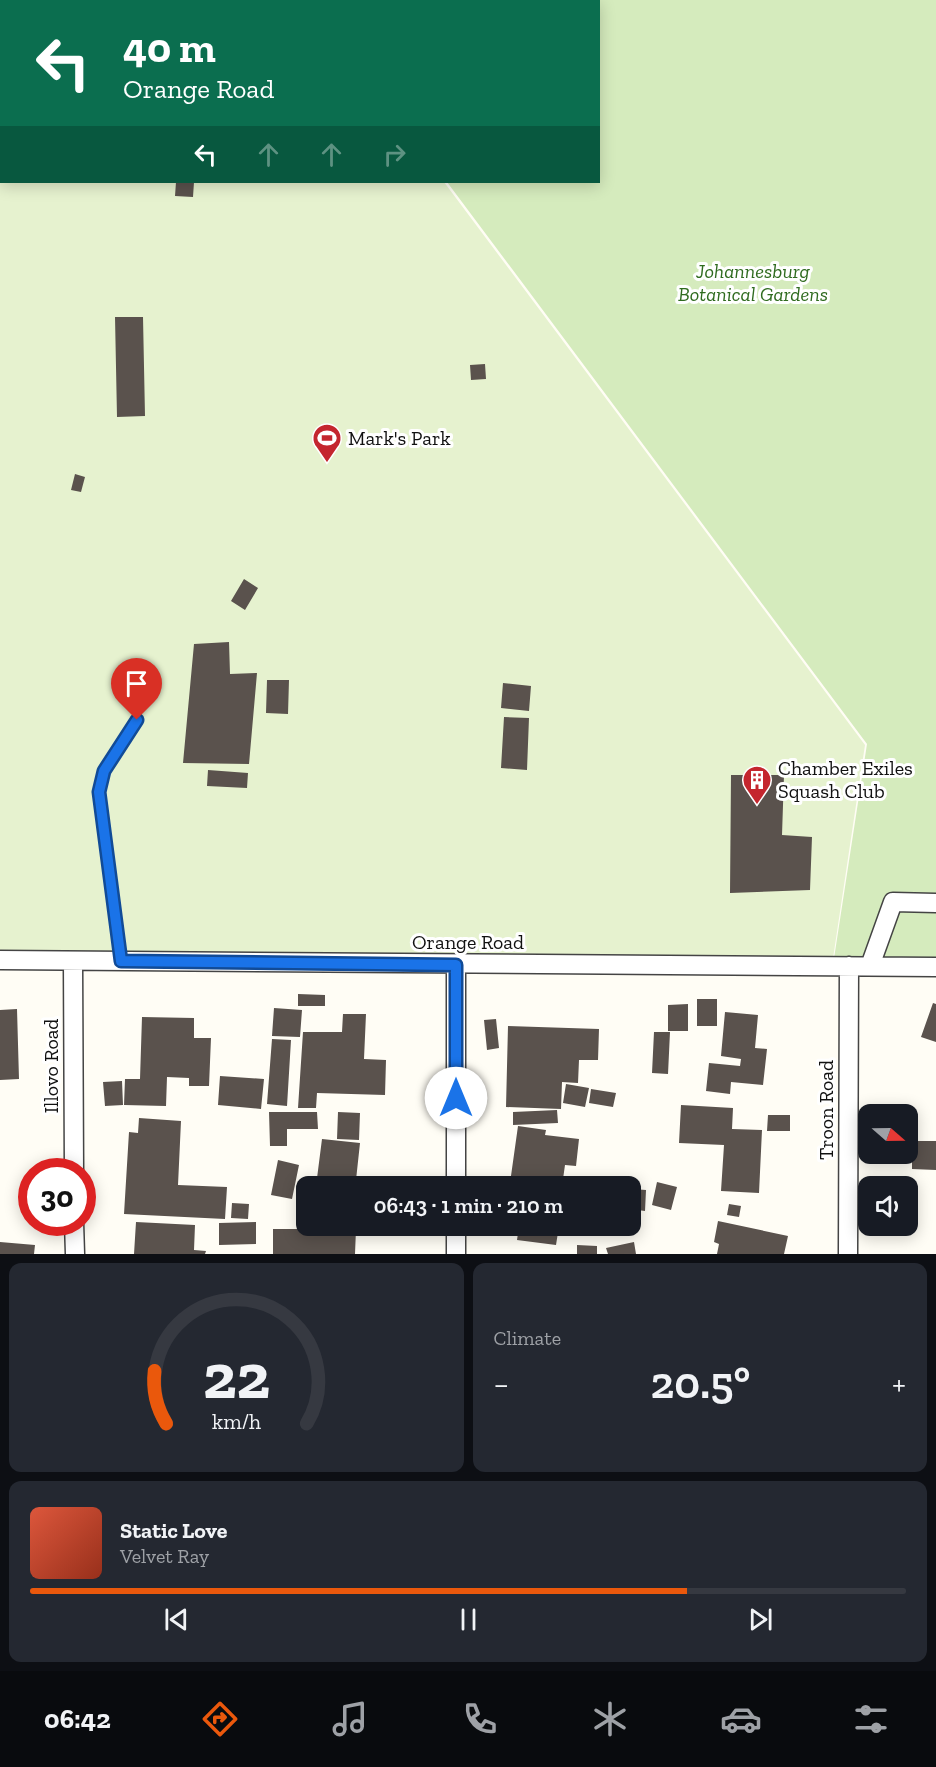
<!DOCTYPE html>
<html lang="en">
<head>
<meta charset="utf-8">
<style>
	body { margin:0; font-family:"Zilla Slab",serif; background:#242831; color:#f1f3f6; height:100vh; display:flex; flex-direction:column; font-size:22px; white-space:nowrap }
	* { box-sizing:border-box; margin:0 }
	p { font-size:20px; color:#9ea1a6 }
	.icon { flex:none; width:33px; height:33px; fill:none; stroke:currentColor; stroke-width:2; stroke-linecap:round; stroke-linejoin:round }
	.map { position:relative; height:1254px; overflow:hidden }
	.panel { display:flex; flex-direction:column; gap:9px; padding:9px; background:#0d0f14; flex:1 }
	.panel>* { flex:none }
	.top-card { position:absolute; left:0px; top:0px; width:600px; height:183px; box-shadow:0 3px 15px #0003; background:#0b6e4f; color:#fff; overflow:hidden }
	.needle { width:39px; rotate:110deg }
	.fabs { position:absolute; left:858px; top:1104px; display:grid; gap:12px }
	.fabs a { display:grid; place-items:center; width:60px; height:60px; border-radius:12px; background:#171b24; box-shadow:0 3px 15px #0003; font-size:30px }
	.speed { position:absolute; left:18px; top:1158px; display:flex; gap:12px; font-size:30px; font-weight:700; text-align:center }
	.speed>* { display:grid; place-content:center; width:78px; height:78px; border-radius:50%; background:#171b24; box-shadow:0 3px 15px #0003; line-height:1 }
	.speed .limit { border:9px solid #d22; background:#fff; color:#111 }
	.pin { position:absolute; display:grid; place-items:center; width:51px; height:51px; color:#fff; margin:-62px -26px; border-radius:50% 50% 50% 0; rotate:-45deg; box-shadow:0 0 6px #0007 }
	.pin .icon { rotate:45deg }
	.me { position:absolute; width:66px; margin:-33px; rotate:0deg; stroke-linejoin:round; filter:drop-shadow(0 0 4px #0008) }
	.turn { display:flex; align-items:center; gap:21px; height:126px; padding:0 24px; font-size:27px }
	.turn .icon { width:78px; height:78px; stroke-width:2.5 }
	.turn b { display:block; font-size:42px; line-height:51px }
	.lanes { display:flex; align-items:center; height:57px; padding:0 24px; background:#0003; justify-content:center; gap:30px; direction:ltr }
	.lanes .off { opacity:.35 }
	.big { font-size:45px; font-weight:600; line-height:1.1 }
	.panel .tile { flex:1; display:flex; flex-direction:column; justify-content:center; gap:9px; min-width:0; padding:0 21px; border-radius:12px; background:#242831 }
	.panel .dial { align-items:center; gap:0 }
	.dial svg { height:156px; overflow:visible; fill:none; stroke:#363941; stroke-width:7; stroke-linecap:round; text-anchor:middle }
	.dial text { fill:#f1f3f6; stroke:none }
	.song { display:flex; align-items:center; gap:18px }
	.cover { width:72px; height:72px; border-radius:9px; background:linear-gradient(135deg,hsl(10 70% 55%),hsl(10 70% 35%)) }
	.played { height:6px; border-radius:3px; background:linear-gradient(90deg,#ea580c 75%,#363941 75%) }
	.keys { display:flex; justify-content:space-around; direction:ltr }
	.heat { display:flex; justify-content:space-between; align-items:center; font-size:33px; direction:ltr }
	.panel .tiles { flex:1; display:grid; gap:9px; grid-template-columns:1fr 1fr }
	.tile:last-child { grid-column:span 2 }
	.trip { position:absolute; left:296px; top:1176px; width:345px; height:60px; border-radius:12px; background:#171b24; box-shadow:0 3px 15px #0003; font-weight:600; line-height:60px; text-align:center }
	.tab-bar { display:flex; height:96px; justify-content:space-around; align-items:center; background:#090b0e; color:#9ea1a6 }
	.tab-bar .icon { width:42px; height:42px }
	.tab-bar .on { color:#ea580c }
	.tab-bar b { font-size:27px; color:#f1f3f6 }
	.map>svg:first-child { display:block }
	.green { fill:#d5ebbd }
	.pitch { fill:#e6f2cf }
	.building { fill:#5a524d }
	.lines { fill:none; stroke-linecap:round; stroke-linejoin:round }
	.lane-casing { stroke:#444; stroke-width:12 }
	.street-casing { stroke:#444; stroke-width:21 }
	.lane { stroke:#fff; stroke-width:9 }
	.street { stroke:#fff; stroke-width:18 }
	.route-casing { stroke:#114b97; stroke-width:15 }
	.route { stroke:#1a73e8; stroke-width:10 }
	.labels { text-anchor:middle; stroke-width:6; stroke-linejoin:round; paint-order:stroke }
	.park-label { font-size:20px; font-style:italic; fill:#2f6b1f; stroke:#fff }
	.poi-label { font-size:20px; fill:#111; stroke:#fff; text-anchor:start }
	.street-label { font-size:20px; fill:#111; stroke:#fff }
</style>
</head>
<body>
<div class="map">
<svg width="936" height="1254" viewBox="0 0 936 1254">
	<rect width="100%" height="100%" fill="#fffdf5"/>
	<!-- green -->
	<path class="green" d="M 420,0 L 936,0 L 936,966 L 833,965 L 867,744 L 447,182 L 598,182 L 598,2 Z"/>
	<!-- pitch -->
	<path class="pitch" d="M 0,0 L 418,0 L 2,2 L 2,182 L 444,182 L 865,745 L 832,965 L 0,955 Z"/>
	<!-- building -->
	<path class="building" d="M 176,182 L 194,182 L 193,197 L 175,196 Z
		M 115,317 L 143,317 L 145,416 L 117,417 Z
		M 485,364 L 486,379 L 471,380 L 470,365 Z
		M 75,474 L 85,477 L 81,492 L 71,490 Z
		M 244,579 L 258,588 L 245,610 L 231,601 Z
		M 229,642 L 230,674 L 257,673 L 249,764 L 183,763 L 194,644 Z
		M 267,680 L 289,680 L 288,714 L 266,713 Z
		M 503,683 L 531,686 L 529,711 L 501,708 Z
		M 504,717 L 529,718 L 527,770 L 501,768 Z
		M 208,770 L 248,773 L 247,788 L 207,786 Z
		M 731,775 L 784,775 L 782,835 L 812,837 L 810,890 L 730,893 Z
		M 298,994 L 325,995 L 325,1006 L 298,1006 Z
		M 697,999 L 717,999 L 717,1026 L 697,1026 Z
		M 933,1003 L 936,1004 L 936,1042 L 921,1037 Z
		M 688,1004 L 688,1031 L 668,1031 L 668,1005 Z
		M 274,1008 L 302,1010 L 300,1037 L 272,1036 Z
		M 17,1009 L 19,1079 L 0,1080 L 0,1010 Z
		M 725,1012 L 758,1015 L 755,1048 L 767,1049 L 763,1085 L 731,1082 L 730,1094 L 706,1091 L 709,1063 L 740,1066 L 741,1059 L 721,1056 Z
		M 343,1014 L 366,1014 L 364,1059 L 386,1060 L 385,1095 L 317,1093 L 316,1108 L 298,1108 L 303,1032 L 342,1032 Z
		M 142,1017 L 194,1018 L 194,1038 L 211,1038 L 209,1086 L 189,1086 L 189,1078 L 167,1077 L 166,1106 L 124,1105 L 125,1079 L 140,1079 Z
		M 496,1019 L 499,1048 L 487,1050 L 484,1020 Z
		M 508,1026 L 599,1029 L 598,1060 L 579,1060 L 578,1083 L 562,1082 L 561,1109 L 506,1107 Z
		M 654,1032 L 670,1032 L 668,1074 L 652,1073 Z
		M 272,1039 L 291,1040 L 287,1106 L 267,1104 Z
		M 220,1076 L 264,1079 L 261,1109 L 218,1105 Z
		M 122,1081 L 123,1105 L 105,1106 L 103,1082 Z
		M 566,1084 L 589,1088 L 585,1107 L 563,1103 Z
		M 591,1089 L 616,1093 L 613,1107 L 589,1103 Z
		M 681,1105 L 733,1108 L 732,1129 L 762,1130 L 759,1193 L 721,1191 L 724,1145 L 679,1143 Z
		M 557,1110 L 558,1123 L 513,1125 L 513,1112 Z
		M 269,1112 L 317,1112 L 318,1129 L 287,1129 L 287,1146 L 270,1146 Z
		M 338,1112 L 360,1113 L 359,1140 L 337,1139 Z
		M 768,1115 L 790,1115 L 790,1131 L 767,1131 Z
		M 139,1118 L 181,1121 L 178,1185 L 227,1187 L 225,1219 L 124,1214 L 129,1132 L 138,1133 Z
		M 518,1126 L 546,1130 L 545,1135 L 579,1139 L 576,1166 L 565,1165 L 562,1186 L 510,1183 Z
		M 322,1139 L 360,1143 L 356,1180 L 368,1182 L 368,1186 L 316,1186 Z
		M 912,1141 L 936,1141 L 936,1170 L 912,1169 Z
		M 278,1160 L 299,1165 L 292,1199 L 271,1195 Z
		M 657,1182 L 677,1187 L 671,1210 L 652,1205 Z
		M 632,1189 L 646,1190 L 645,1211 L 630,1209 Z
		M 232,1203 L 249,1204 L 248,1219 L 231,1218 Z
		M 729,1204 L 741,1206 L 739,1217 L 727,1215 Z
		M 718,1221 L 788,1236 L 784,1254 L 717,1254 L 719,1244 L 714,1242 Z
		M 136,1222 L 195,1225 L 194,1250 L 206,1251 L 205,1254 L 134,1254 Z
		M 256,1222 L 256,1244 L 219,1245 L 219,1223 Z
		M 519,1226 L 559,1226 L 556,1245 L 517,1240 Z
		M 582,1226 L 608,1226 L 608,1236 L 582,1236 Z
		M 273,1229 L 356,1229 L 355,1254 L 273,1254 Z
		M 0,1242 L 35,1245 L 34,1254 L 0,1254 Z
		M 634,1242 L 636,1254 L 608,1254 L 606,1248 Z
		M 577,1245 L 597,1246 L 597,1254 L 577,1254 Z"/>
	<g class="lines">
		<!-- lane casing -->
		<g class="lane-casing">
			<path id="lane" d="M 121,961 L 99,792 L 104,771 L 137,720"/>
		</g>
		<!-- street casing -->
		<g class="street-casing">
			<path id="street" d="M 0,960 L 936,967
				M 73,961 L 74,1172
				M 456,965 L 456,1186
				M 870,966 L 893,902 L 936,903
				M 74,1222 L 75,1254
				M 456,1226 L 456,1254
				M 848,1254 L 849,966"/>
		</g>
		<!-- lane -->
		<use href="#lane" class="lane"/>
		<!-- street -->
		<use href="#street" class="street"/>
	</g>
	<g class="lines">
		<!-- route casing -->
		<g class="route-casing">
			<path id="route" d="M 137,720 L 104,771 L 99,792 L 121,961 L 456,965 L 456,1098"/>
		</g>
		<!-- route -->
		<use href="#route" class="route"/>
	</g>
	<!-- icons -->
	<defs>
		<g id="stadium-pin" transform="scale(1.5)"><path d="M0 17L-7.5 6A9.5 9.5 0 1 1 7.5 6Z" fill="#c4262e" stroke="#fff"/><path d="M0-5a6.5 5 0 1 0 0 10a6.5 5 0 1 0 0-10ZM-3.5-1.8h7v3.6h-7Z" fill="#fff"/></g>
		<g id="building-pin" transform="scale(1.5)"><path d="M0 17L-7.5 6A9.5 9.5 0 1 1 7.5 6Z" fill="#c4262e" stroke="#fff"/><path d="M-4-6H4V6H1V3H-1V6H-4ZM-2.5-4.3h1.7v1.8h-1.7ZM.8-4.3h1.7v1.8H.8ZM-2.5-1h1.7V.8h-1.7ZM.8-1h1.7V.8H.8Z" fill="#fff"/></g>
	</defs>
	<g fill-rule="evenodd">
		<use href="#stadium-pin" x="327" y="438"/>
		<use href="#building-pin" x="757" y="780"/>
	</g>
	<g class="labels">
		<!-- park labels -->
		<g class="park-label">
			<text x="753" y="278">Johannesburg<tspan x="753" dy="23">Botanical Gardens</tspan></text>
		</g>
		<!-- poi labels -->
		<g class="poi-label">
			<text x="348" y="445">Mark's Park</text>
			<text x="778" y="775">Chamber Exiles<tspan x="778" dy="23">Squash Club</tspan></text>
		</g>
		<!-- street labels -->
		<g class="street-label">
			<text x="468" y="949">Orange Road</text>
			<text transform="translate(51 1066) rotate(-90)" y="7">Illovo Road</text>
			<text transform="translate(826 1110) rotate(-90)" y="7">Troon Road</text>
		</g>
	</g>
</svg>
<div class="fabs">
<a><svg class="needle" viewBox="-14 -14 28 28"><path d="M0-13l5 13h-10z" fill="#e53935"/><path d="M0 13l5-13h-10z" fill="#9ea1a6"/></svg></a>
<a><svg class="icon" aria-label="sound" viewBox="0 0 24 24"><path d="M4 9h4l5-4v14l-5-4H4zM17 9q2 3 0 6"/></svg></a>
</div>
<div class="speed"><div class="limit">30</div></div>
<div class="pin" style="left:137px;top:720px;background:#d93025"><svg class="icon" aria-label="arrive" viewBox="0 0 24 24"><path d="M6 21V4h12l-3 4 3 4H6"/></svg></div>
<svg class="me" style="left:456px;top:1098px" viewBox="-20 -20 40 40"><circle r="19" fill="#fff"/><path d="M0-13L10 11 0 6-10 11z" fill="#1a73e8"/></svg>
<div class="trip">06:43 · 1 min · 210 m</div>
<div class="top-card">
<div class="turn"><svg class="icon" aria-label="left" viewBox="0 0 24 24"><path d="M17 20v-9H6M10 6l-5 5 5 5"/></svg><div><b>40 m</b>Orange Road</div></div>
<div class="lanes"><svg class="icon" aria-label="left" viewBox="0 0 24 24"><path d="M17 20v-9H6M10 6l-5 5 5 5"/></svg><svg class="icon off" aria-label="ahead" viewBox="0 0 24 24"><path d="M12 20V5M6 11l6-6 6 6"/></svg><svg class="icon off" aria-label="ahead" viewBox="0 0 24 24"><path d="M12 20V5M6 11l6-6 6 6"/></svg><svg class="icon off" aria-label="right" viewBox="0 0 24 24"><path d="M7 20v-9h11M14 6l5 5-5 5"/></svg></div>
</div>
</div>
<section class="panel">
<div class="tiles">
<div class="tile dial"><svg viewBox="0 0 100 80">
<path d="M14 69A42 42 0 1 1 86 69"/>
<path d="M14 69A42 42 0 0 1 8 42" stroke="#ea580c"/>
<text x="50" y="56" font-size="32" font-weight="700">22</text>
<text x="50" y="72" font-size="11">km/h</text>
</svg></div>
<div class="tile"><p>Climate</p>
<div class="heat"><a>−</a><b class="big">20.5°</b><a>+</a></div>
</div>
<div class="tile">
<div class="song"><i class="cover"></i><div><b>Static Love</b><p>Velvet Ray</p></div></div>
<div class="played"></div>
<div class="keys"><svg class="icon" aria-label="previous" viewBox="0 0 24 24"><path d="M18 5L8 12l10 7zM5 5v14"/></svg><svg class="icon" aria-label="pause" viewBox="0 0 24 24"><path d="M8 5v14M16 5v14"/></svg><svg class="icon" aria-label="next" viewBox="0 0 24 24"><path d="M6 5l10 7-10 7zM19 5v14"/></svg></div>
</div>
</div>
</section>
<nav class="tab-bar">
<b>06:42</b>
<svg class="icon on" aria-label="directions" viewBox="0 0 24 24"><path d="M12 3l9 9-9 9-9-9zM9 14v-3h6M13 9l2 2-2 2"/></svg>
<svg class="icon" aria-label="music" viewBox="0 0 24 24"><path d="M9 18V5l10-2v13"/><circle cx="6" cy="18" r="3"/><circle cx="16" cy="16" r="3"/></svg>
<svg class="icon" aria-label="phone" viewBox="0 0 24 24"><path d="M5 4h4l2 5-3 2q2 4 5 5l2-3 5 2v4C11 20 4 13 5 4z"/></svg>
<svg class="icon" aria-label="climate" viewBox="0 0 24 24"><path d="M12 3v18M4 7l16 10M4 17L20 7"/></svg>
<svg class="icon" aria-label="car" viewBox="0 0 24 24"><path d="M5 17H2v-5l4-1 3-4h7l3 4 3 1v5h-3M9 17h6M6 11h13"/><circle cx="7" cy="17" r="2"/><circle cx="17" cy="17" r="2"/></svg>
<svg class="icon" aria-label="filters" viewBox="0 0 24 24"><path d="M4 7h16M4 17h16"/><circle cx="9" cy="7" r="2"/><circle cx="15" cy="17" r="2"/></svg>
</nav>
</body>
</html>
